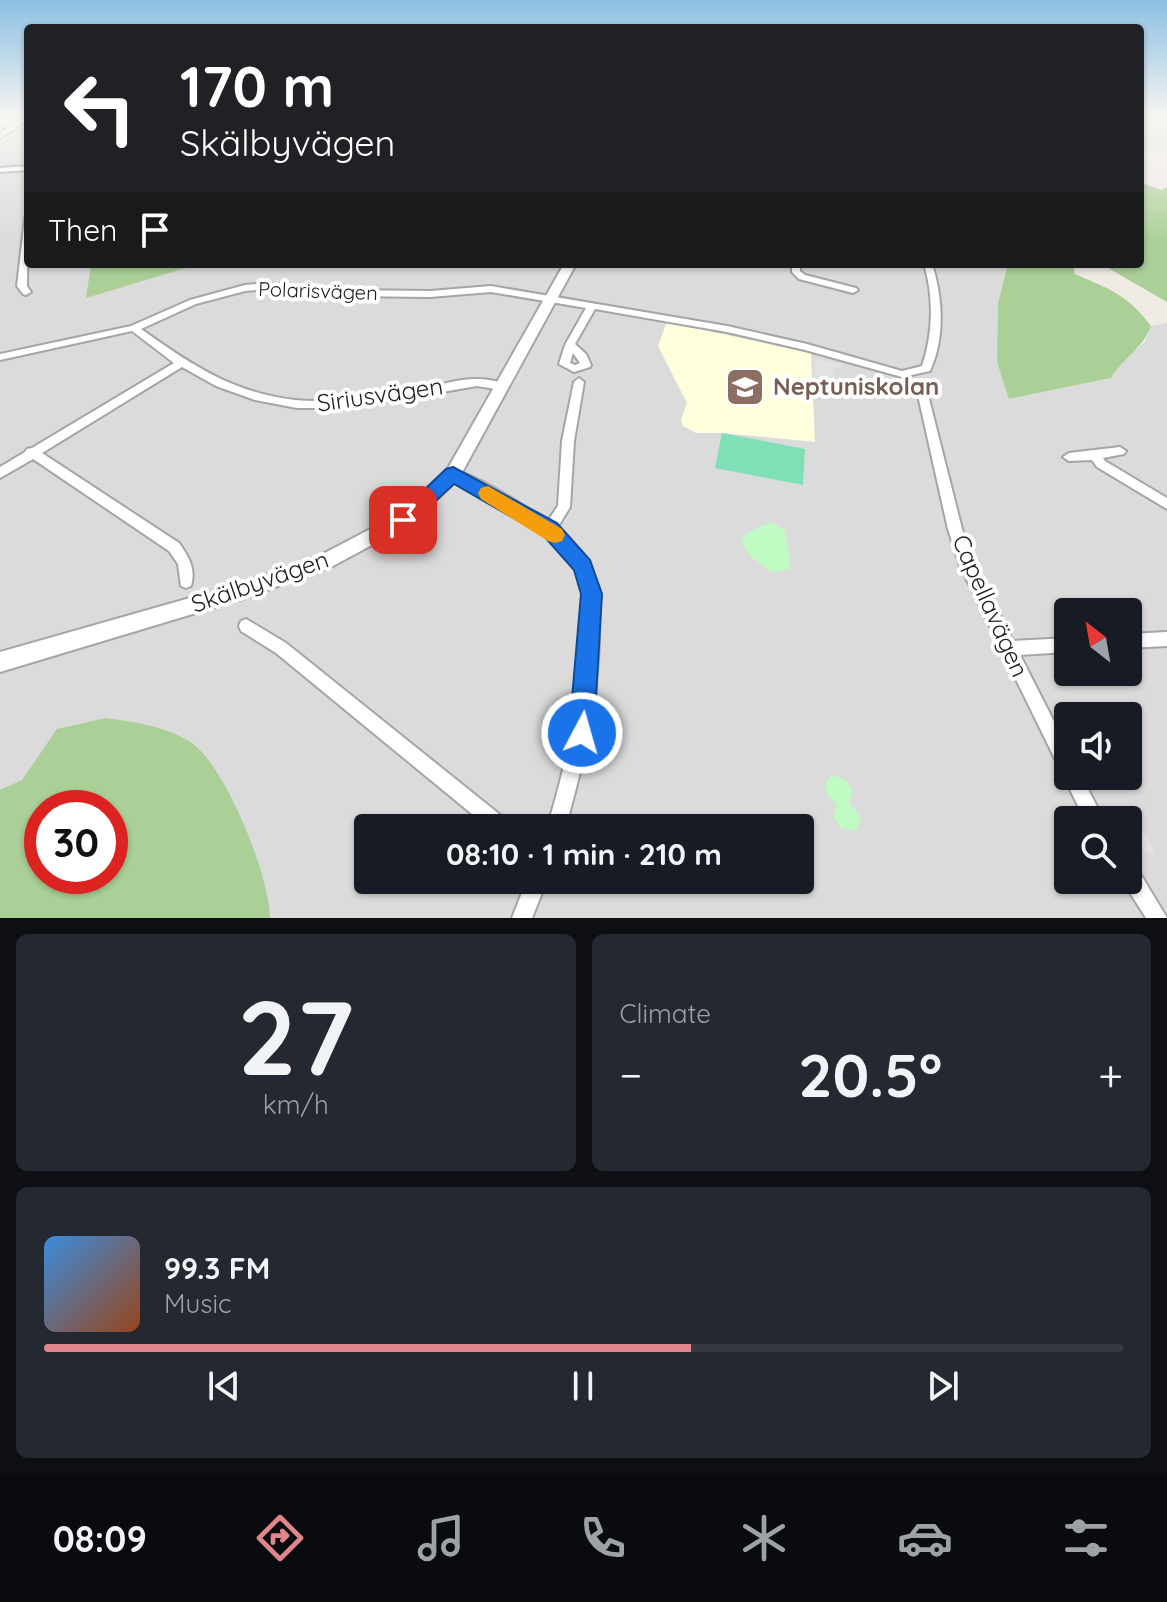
<!DOCTYPE html>
<html lang="en">
<head>
<meta charset="utf-8">
<style>
	body { margin:0; font-family:Quicksand,sans-serif; background:#242831; color:#f1f3f6; height:100vh; display:flex; flex-direction:column; font-size:30px; white-space:nowrap }
	* { box-sizing:border-box; margin:0 }
	p { font-size:26px; color:#9ea1a6 }
	.icon { flex:none; width:44px; height:44px; fill:none; stroke:currentColor; stroke-width:2; stroke-linecap:round; stroke-linejoin:round }
	.map { position:relative; height:918px; overflow:hidden }
	.side { display:flex; flex-direction:column; gap:16px; padding:16px; background:#0d0f14; flex:1 }
	.side>* { flex:none }
	.top-card { position:absolute; left:24px; top:24px; width:1120px; height:244px; border-radius:8px; box-shadow:0 2px 6px #0004; background:#202124; color:#fff; overflow:hidden }
	.needle { width:52px; rotate:329deg }
	.buttons { position:absolute; left:1054px; top:598px; display:grid; gap:16px }
	.buttons a { display:grid; place-items:center; width:88px; height:88px; border-radius:8px; background:#171b24; box-shadow:0 2px 6px #0004; font-size:40px }
	.speed { position:absolute; left:24px; top:790px; display:flex; gap:16px; font-size:40px; font-weight:700; text-align:center }
	.speed>* { display:grid; place-content:center; width:104px; height:104px; border-radius:50%; background:#171b24; box-shadow:0 2px 6px #0004; line-height:1 }
	.speed .limit { border:12px solid #d22; background:#fff; color:#111 }
	.pin { position:absolute; display:grid; place-items:center; width:68px; height:68px; color:#fff; margin:-34px; border-radius:16px; box-shadow:0 4px 12px #0006 }
	.me { position:absolute; width:88px; margin:-44px; rotate:6deg; stroke-linejoin:round; filter:drop-shadow(0 0 6px #0008) }
	.turn { display:flex; align-items:center; gap:28px; height:168px; padding:0 24px; font-size:36px }
	.turn .icon { width:104px; height:104px; stroke-width:2.5 }
	.turn b { display:block; font-size:56px; line-height:68px }
	.then { display:flex; align-items:center; height:76px; padding:0 24px; background:#0003; gap:16px; font-size:30px }
	.big { font-size:60px; font-weight:700; line-height:1.1 }
	.side .card { flex:1; display:flex; flex-direction:column; justify-content:center; gap:12px; min-width:0; padding:0 28px; border-radius:12px; background:#242831 }
	.side .dial { align-items:center; gap:0 }
	.dial b { font-size:104px; line-height:1 }
	.song { display:flex; align-items:center; gap:24px }
	.cover { width:96px; height:96px; border-radius:12px; background:linear-gradient(135deg,hsl(210 70% 55%),hsl(20 70% 35%)) }
	.played { height:8px; border-radius:4px; background:linear-gradient(90deg,#e0868a 60%,#363941 60%) }
	.keys { display:flex; justify-content:space-around; direction:ltr }
	.heat { display:flex; justify-content:space-between; align-items:center; font-size:44px; direction:ltr }
	.side .tiles { flex:1; display:grid; gap:16px; grid-template-columns:1fr 1fr }
	.card:last-child { grid-column:span 2 }
	.trip { position:absolute; left:354px; top:814px; width:460px; height:80px; border-radius:8px; background:#171b24; box-shadow:0 2px 6px #0004; font-weight:700; line-height:80px; text-align:center }
	.tabs { display:flex; height:128px; justify-content:space-around; align-items:center; background:#090b0e; color:#9ea1a6 }
	.tabs .icon { width:56px; height:56px }
	.tabs .current { color:#e0868a }
	.tabs b { font-size:36px; color:#f1f3f6 }
	.map>svg:first-child { display:block }
	.residential { fill:#dcdbdb; fill-rule:evenodd }
	.education { fill:#fffedd }
	.forest { fill:#aad097; fill-rule:evenodd }
	.park { fill:#bffbc2 }
	.pitch { fill:#7fe0b8 }
	.parking { fill:#e2e2e2 }
	.lines { fill:none; stroke-linecap:round; stroke-linejoin:round }
	.minor-casing { stroke:#a5a5a5; stroke-width:4 }
	.tertiary-casing { stroke:#a5a5a5; stroke-width:4 }
	.minor { fill:#fff; fill-rule:evenodd }
	.tertiary { fill:#fff; fill-rule:evenodd }
	.route { fill:#1a73e8; stroke:#114b97; stroke-width:2 }
	.slow { fill:#f59e0b }
	.labels { text-anchor:middle; stroke-width:8; stroke-linejoin:round; paint-order:stroke }
	.far-street-label { font-size:20px; fill:#1e1e1e; stroke:#fff }
	.education-label { font-size:24px; font-weight:bold; fill:#785e54; stroke:#fff; text-anchor:start }
	.street-label { font-size:24px; fill:#1e1e1e; stroke:#fff }
</style>
</head>
<body>
<div class="map">
<svg width="1167" height="918" viewBox="0 0 1167 918">
	<rect width="100%" height="100%" fill="#efebe4"/>
	<!-- residential -->
	<path class="residential" d="M 0,116 L 28,116 L 28,264 L 91,264 L 87,297 L 199,264 L 1008,264 L 998,303 L 997,362 L 1010,399 L 1111,378 L 1121,361 L 1145,342 L 1151,326 L 1167,323 L 1167,918 L 0,918 ZM 1068,612 L 1128,612 L 1128,672 L 1068,672 ZM 1068,716 L 1128,716 L 1128,776 L 1068,776 ZM 42,808 L 110,808 L 110,876 L 42,876 ZM 1068,820 L 1128,820 L 1128,880 L 1068,880 ZM 368,828 L 800,828 L 800,880 L 368,880 Z
		M 1150,116 L 1167,116 L 1167,153 L 1151,149 L 1140,139 L 1140,125 Z"/>
	<!-- education -->
	<path class="education" d="M 667,322 L 811,353 L 815,442 L 722,433 L 696,433 L 683,426 L 681,419 L 687,403 L 658,346 Z"/>
	<!-- forest -->
	<path class="forest" d="M 1140,182 L 1161,190 L 1167,187 L 1167,302 L 1101,264 L 1140,264 Z
		M 91,264 L 199,264 L 86,298 Z
		M 1008,264 L 1073,264 L 1075,274 C 1109,289 1127,294 1151,326 C 1143,348 1124,357 1111,378 L 1009,399 L 997,362 L 998,303 Z
		M 106,718 C 134,722 164,726 189,741 C 225,763 270,877 270,918 L 0,918 L 0,790 L 22,780 L 57,729 ZM 110,808 L 110,876 L 42,876 L 42,808 Z"/>
	<!-- park -->
	<path class="park" d="M 771,522 L 785,531 L 791,569 L 772,572 L 751,557 L 741,541 L 747,533 Z
		M 835,776 L 846,780 L 852,790 L 849,803 L 861,817 L 857,831 L 841,828 L 834,818 L 837,804 L 828,796 L 825,785 L 830,777 Z"/>
	<!-- pitch -->
	<path class="pitch" d="M 722,433 L 805,449 L 803,485 L 715,468 Z"/>
	<!-- parking -->
	<path class="parking" d="M 814,358 L 842,364 L 841,369 L 833,367 L 833,370 L 838,397 L 816,397 Z
		M 1130,808 L 1155,852 L 1139,853 L 1128,833 L 1128,820 L 1121,820 L 1115,809 Z"/>
	<g class="lines">
		<!-- minor casing -->
		<g class="minor-casing">
			<path id="minor" d="M 26,116 L 28,116 L 28,120 L 0,138 L 0,133 Z
				M 28,166 L 28,170 L 0,172 L 0,168 Z
				M 25,218 L 28,218 L 27,286 L 31,292 L 26,295 L 23,294 L 17,286 Z
				M 792,264 L 800,264 L 800,271 L 805,275 L 856,288 L 858,290 L 853,293 L 799,279 L 792,272 Z
				M 924,264 L 932,264 C 943,298 945,338 930,371 L 902,377 L 805,350 L 727,332 L 595,309 L 575,344 L 586,354 L 591,365 L 590,367 L 574,372 L 559,364 L 565,345 L 586,308 L 491,292 L 430,297 L 344,296 L 266,289 L 245,291 L 196,304 L 141,329 C 190,364 233,393 295,400 C 339,404 386,395 429,387 C 444,384 462,378 478,379 C 487,379 500,381 506,386 L 501,390 L 477,386 L 379,403 L 337,408 L 297,408 L 255,400 L 216,386 L 182,367 L 42,453 L 179,543 C 189,557 196,569 191,586 L 186,588 L 181,586 L 178,564 L 169,551 L 33,459 L 0,478 L 0,467 L 25,452 L 27,449 L 32,448 L 174,363 L 132,331 L 0,360 L 0,354 L 131,326 L 190,300 L 245,285 L 266,283 L 344,290 L 430,291 L 491,286 L 727,326 L 807,344 L 902,371 L 922,366 C 933,333 934,298 924,264 ZM 573,353 L 580,363 L 575,365 L 570,363 Z
				M 579,378 L 584,382 L 574,441 L 570,507 L 556,530 C 575,545 588,562 595,584 C 601,601 599,622 599,640 C 597,703 583,767 565,828 L 547,828 C 565,769 602,625 576,570 C 558,532 486,495 449,477 L 447,474 L 449,471 L 453,469 C 486,481 519,502 547,522 L 558,506 L 562,441 L 574,382 Z
				M 922,387 L 927,391 L 962,529 L 974,565 L 1013,641 L 1068,638 L 1068,652 L 1020,655 L 1068,749 L 1068,776 L 1081,776 L 1104,820 L 1085,820 L 1004,655 L 1001,654 L 998,649 L 1000,646 L 960,566 L 948,529 L 917,391 Z
				M 1120,447 L 1126,451 L 1124,454 L 1103,458 L 1105,461 L 1167,498 L 1167,509 L 1097,467 L 1092,460 L 1069,461 L 1063,457 L 1069,453 Z
				M 246,619 L 286,643 L 509,822 L 512,828 L 489,828 L 276,653 L 241,631 L 239,626 L 241,621 Z
				M 1167,632 L 1167,646 L 1128,648 L 1128,634 Z
				M 1128,863 L 1135,865 L 1167,918 L 1146,918 L 1122,880 L 1128,880 Z
				M 527,880 L 547,880 L 532,918 L 512,918 Z"/>
		</g>
		<!-- tertiary casing -->
		<g class="tertiary-casing">
			<path id="tertiary" d="M 564,264 L 576,264 L 459,478 L 409,525 L 331,567 L 239,600 L 0,672 L 0,652 L 239,584 L 319,556 L 397,515 L 447,470 Z"/>
		</g>
		<!-- minor -->
		<use href="#minor" class="minor"/>
		<!-- tertiary -->
		<use href="#tertiary" class="tertiary"/>
	</g>
	<!-- sky -->
	<linearGradient id="sky" x2="0" y2="1"><stop stop-color="#8cc0e4"/><stop offset="0.48" stop-color="#f8f6f3"/><stop offset="1" stop-color="#f8f6f3" stop-opacity="0"/></linearGradient>
	<rect width="1167" height="244" fill="url(#sky)"/>
	<!-- route -->
	<path class="route" d="M 453,467 L 557,523 L 590,560 L 602,594 L 594,733 L 590,742 L 582,746 L 573,742 L 569,733 L 581,594 L 574,570 L 543,535 L 454,484 L 410,525 L 396,525 L 393,520 L 446,469 Z"/>
	<!-- slow -->
	<path class="slow" d="M 488,486 L 562,529 L 565,535 L 562,541 L 555,543 L 548,541 L 481,499 L 478,493 L 481,488 Z"/>
	<!-- icons -->
	<defs>
		<g id="school-square" transform="scale(2)"><rect x="-9" y="-9" width="18" height="18" rx="4" fill="#8d6e63" stroke="#fff"/><path d="M0-5L7-2L0 1L-7-2ZM-4 1L0 2.5L4 1V4Q0 6-4 4Z" fill="#fff"/></g>
	</defs>
	<g fill-rule="evenodd">
		<use href="#school-square" x="745" y="387"/>
	</g>
	<g class="labels">
		<!-- far-street labels -->
		<g class="far-street-label">
			<text transform="translate(318 291) rotate(2)" y="7">Polarisvägen</text>
		</g>
		<!-- education labels -->
		<g class="education-label">
			<text x="773" y="395">Neptuniskolan</text>
		</g>
		<!-- street labels -->
		<g class="street-label">
			<text transform="translate(380 395) rotate(-8)" y="8">Siriusvägen</text>
			<text transform="translate(260 582) rotate(-19)" y="8">Skälbyvägen</text>
			<text transform="translate(990 606) rotate(66)" y="8">Capellavägen</text>
		</g>
	</g>
</svg>
<div class="buttons">
<a><svg class="needle" viewBox="-14 -14 28 28"><path d="M0-13l5 13h-10z" fill="#e53935"/><path d="M0 13l5-13h-10z" fill="#9ea1a6"/></svg></a>
<a><svg class="icon" aria-label="sound" viewBox="0 0 24 24"><path d="M4 9h4l5-4v14l-5-4H4zM17 9q2 3 0 6"/></svg></a>
<a><svg class="icon" aria-label="search" viewBox="0 0 24 24"><circle cx="10" cy="10" r="6"/><path d="M15 15l6 6"/></svg></a>
</div>
<div class="speed"><div class="limit">30</div></div>
<div class="pin" style="left:403px;top:520px;background:#d93025"><svg class="icon" aria-label="arrive" viewBox="0 0 24 24"><path d="M6 21V4h12l-3 4 3 4H6"/></svg></div>
<svg class="me" style="left:582px;top:733px" viewBox="-20 -20 40 40"><circle r="17" fill="#1a73e8" stroke="#fff" stroke-width="3"/><path d="M0-11L8 9 0 5-8 9z" fill="#fff"/></svg>
<div class="trip">08:10 · 1 min · 210 m</div>
<div class="top-card">
<div class="turn"><svg class="icon" aria-label="left" viewBox="0 0 24 24"><path d="M17 20v-9H6M10 6l-5 5 5 5"/></svg><div><b>170 m</b>Skälbyvägen</div></div>
<div class="then">Then<svg class="icon" aria-label="arrive" viewBox="0 0 24 24"><path d="M6 21V4h12l-3 4 3 4H6"/></svg></div>
</div>
</div>
<section class="side">
<div class="tiles">
<div class="card dial"><b>27</b><p>km/h</p></div>
<div class="card"><p>Climate</p>
<div class="heat"><a>−</a><b class="big">20.5°</b><a>+</a></div>
</div>
<div class="card">
<div class="song"><i class="cover"></i><div><b>99.3 FM</b><p>Music</p></div></div>
<div class="played"></div>
<div class="keys"><svg class="icon" aria-label="previous" viewBox="0 0 24 24"><path d="M18 5L8 12l10 7zM5 5v14"/></svg><svg class="icon" aria-label="pause" viewBox="0 0 24 24"><path d="M8 5v14M16 5v14"/></svg><svg class="icon" aria-label="next" viewBox="0 0 24 24"><path d="M6 5l10 7-10 7zM19 5v14"/></svg></div>
</div>
</div>
</section>
<nav class="tabs">
<b>08:09</b>
<svg class="icon current" aria-label="directions" viewBox="0 0 24 24"><path d="M12 3l9 9-9 9-9-9zM9 14v-3h6M13 9l2 2-2 2"/></svg>
<svg class="icon" aria-label="music" viewBox="0 0 24 24"><path d="M9 18V5l10-2v13"/><circle cx="6" cy="18" r="3"/><circle cx="16" cy="16" r="3"/></svg>
<svg class="icon" aria-label="phone" viewBox="0 0 24 24"><path d="M5 4h4l2 5-3 2q2 4 5 5l2-3 5 2v4C11 20 4 13 5 4z"/></svg>
<svg class="icon" aria-label="climate" viewBox="0 0 24 24"><path d="M12 3v18M4 7l16 10M4 17L20 7"/></svg>
<svg class="icon" aria-label="car" viewBox="0 0 24 24"><path d="M5 17H2v-5l4-1 3-4h7l3 4 3 1v5h-3M9 17h6M6 11h13"/><circle cx="7" cy="17" r="2"/><circle cx="17" cy="17" r="2"/></svg>
<svg class="icon" aria-label="filters" viewBox="0 0 24 24"><path d="M4 7h16M4 17h16"/><circle cx="9" cy="7" r="2"/><circle cx="15" cy="17" r="2"/></svg>
</nav>
</body>
</html>
